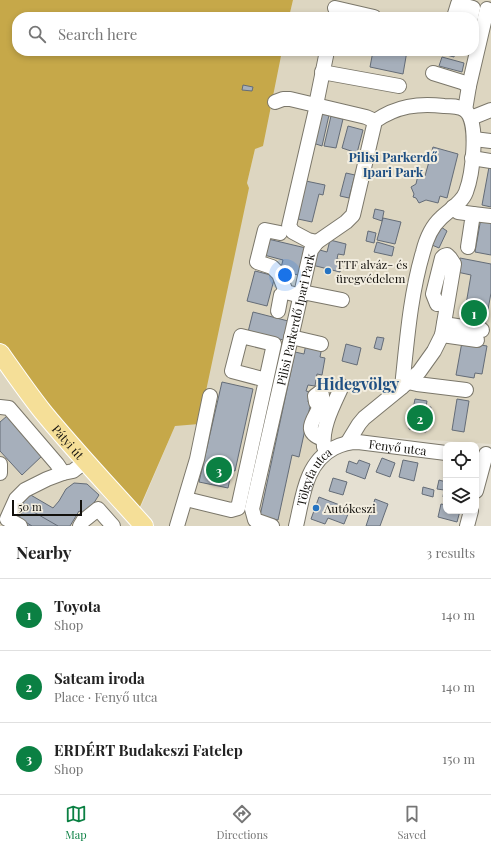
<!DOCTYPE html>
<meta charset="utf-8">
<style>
:root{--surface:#fff;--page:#f2f2f2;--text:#222;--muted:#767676;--line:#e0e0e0;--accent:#0b8043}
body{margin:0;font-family:"Playfair Display",serif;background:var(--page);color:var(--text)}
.controls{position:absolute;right:12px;bottom:12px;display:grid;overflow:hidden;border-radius:8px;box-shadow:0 2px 6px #0003}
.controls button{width:36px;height:36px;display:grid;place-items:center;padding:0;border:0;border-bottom:1px solid var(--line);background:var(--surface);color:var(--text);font:20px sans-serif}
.scale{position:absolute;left:12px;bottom:10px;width:70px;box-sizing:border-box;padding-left:4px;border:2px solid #13110d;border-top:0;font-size:11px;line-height:14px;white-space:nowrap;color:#13110d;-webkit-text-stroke:3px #f2eddf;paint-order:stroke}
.you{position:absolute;left:285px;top:275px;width:14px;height:14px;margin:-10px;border:3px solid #fff;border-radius:50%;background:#1a73e8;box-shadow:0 0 0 6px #1a73e833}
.badge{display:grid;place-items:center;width:26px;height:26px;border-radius:50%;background:var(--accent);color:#fff;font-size:13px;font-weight:700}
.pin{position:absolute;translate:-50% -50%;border:2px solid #fff;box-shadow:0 1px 4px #0006}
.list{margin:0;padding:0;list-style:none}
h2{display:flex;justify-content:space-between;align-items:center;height:52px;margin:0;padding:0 16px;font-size:17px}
h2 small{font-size:13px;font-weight:400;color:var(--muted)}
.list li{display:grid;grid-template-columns:26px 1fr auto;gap:12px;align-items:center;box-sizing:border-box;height:72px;padding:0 16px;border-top:1px solid var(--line)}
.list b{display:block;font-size:15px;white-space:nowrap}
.list p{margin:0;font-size:13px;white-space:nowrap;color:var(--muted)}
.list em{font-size:13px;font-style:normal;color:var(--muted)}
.icon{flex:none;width:22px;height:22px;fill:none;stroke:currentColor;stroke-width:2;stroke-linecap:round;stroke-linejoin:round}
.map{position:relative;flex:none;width:491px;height:526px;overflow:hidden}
.search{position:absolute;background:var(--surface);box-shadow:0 2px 6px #0003;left:12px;right:12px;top:12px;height:44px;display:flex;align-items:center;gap:10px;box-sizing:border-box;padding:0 14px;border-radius:16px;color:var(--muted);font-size:15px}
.sheet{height:268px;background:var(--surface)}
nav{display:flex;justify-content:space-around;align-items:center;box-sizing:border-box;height:56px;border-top:1px solid var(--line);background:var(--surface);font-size:11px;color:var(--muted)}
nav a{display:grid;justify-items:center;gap:2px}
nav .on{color:var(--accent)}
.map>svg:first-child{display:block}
</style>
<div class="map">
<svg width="491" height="526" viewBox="0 0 491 526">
<rect width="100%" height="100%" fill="#e5e0d2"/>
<polygon fill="#ddd6c1" points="293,0 491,0 491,444 358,435 322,447 309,458 301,479 291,526 0,526 0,355 140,509 175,426 249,188 247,183 255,149 276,75 282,51 474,51 474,17 289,17"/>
<polygon fill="#c6a849" points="0,0 293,0 289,17 17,17 17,51 282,51 263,146 255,149 247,183 249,188 199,424 175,426 139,509 0,355"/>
<g fill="#a6afbb" stroke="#646c77">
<polygon points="373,51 407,51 403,74 370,67"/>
<polygon points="439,51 451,51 455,52 454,57 439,53"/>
<polygon points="442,57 464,63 462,72 439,66"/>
<polygon points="243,85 253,87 252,91 242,90"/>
<polygon points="319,113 329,115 322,146 313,143"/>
<polygon points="331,116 343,119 336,148 324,146"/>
<polygon points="348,126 363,130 357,153 342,148"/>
<polygon points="433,147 458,154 447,198 440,196 438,203 426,200 419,203 416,198 413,197 414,194 411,187 416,184 418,175 425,176"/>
<polygon points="489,167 491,167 491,207 482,205"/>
<polygon points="346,173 355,175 349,198 340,196"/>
<polygon points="301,180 325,185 323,195 319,194 312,222 298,219 304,190"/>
<polygon points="375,209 384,211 382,221 373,218"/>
<polygon points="383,218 401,222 395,244 377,240"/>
<polygon points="481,218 491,220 491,255 475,252"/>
<polygon points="441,227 447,231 439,248 432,245"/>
<polygon points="368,231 376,233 374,243 366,241"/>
<polygon points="268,239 310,249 303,276 280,271 283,260 264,255"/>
<polygon points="330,240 346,244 344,255 338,254 337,259 343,260 340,272 312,265 316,249 327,252"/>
<polygon points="377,242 394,247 392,256 374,252"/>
<polygon points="460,258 491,264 491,293 485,326 463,322 471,275 457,272"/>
<polygon points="255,271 275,276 267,306 247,301"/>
<polygon points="253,312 292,322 288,341 248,332"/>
<polygon points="377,337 384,338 381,350 374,348"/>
<polygon points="462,342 487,346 482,374 475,373 474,378 456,375"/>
<polygon points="306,344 322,347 320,357 325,358 322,375 317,374 315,386 308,385 306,391 310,392 308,402 311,402 299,457 292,455 278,520 260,516 295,352 304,354"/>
<polygon points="346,344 361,348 357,365 342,361"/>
<polygon points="222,382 253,389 235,471 232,470 228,488 199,482"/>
<polygon points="415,399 427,401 426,407 431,407 426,432 409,429"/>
<polygon points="457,399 469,401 464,432 452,430"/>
<polygon points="7,416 43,455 22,475 0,451 0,422"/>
<polygon points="382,458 395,463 390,477 376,472"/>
<polygon points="359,460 370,464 365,479 346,472 349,461 357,464"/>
<polygon points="403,460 418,463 414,481 399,477"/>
<polygon points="333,478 347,482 343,495 329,491"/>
<polygon points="439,480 446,482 446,498 443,497 444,490 437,489"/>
<polygon points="74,483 87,484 99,495 86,515 79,511 70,526 28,526 14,517 29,494 53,508 59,501 66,489"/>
<polygon points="423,487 434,490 433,497 422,494"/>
<polygon points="319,497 350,509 344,524 328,518 325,524 311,519"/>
<polygon points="375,499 388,504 380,526 366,526"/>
<polygon points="441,504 446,505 446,511 460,511 457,522 438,517"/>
<polygon points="25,507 58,526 32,526 19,518"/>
</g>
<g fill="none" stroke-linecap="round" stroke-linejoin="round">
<defs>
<g id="minor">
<polyline points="335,8 374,17"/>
<polyline points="454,17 458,4 473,8 471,17"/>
<polyline points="322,72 399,86"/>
<polyline points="433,73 462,82 469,86"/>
<polyline points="275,102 283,99 290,99 366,117 375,121"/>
<polyline points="316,105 327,51"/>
<polyline points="465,110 469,86 487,9"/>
<polyline points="471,118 491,110"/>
<polyline points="474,139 491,141"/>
<polyline points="472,158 491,161"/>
<polyline points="453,207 458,212 473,214 468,247"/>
<polyline points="473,214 491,216"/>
<polyline points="280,233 265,230 257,262 272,267 279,274 286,292 301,296"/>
<polyline points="317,242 308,240 293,232 289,226 317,105"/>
<polyline points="302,292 342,300"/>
<polyline points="278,311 281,295 286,292"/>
<polyline points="444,324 482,330"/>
<polyline points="442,335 477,340"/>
<polyline points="291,337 321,344"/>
<polyline points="408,382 417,384 466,390"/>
<polyline points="402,387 419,372 434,351 442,335 454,264 450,258 447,255 444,256 442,258 433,294 437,304"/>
<polyline points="0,407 9,408 57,464 63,473"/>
<path d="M320,408l-4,-6 -1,-6 4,-3 2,-1c8,18 -28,37 2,47"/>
<path d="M324,447c-3,-20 10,-43 18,-61"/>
<polyline points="0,464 0,473"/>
<polyline points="476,491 486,454"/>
<polyline points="186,499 231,510 238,508 274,344 241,336 232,371 266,380"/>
<polyline points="20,526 7,519 16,499 25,490 47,479 63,473 73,471 86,461"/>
<polyline points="80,526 83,521 98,509 113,526"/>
<polyline points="177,526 197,459 210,396"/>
<path id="s1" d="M272,526l-17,-6 -3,-11 59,-259 6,-8 29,-20 7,-7 22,-94c22,-15 43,-18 69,-15 7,0 15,0 21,4 15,12 7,66 1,82 -4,11 -17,18 -25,26 -10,9 -15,22 -18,34 -13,44 -16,89 -21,135l-38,31 -5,6 -11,18"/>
<path id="s2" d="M296,526c7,-29 9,-63 38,-78 8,-4 15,-6 24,-6l88,11"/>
<polyline points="467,526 471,511"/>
</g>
<g id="major">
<path id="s3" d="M0,353c14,20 28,40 43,59 32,39 67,76 101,114"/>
</g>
</defs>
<use href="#minor" stroke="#7b776a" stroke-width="16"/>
<use href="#major" stroke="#fff" stroke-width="20"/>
<use href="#minor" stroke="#fff" stroke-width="14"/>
<use href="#major" stroke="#f5df98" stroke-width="18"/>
</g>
<g fill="#2573c2" stroke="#f2eddf" stroke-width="1.5">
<circle cx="328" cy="271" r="4"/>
<circle cx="316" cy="508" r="4"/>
</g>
<g text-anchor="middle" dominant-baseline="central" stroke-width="4" stroke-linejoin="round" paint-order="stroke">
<g font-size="12" fill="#13110d" stroke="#f2eddf" text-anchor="start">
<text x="336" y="264">TTF alváz- és<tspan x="336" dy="14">üregvédelem</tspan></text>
<text x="324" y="508">Autókeszi</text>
</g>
<g font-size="12" fill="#13110d" stroke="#f2eddf">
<text stroke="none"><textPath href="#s1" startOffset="224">Pilisi Parkerdő Ipari Park</textPath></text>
<text stroke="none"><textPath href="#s3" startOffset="112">Pátyi út</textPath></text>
<text stroke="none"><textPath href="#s2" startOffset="155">Fenyő utca</textPath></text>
<text stroke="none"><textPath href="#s2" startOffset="53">Tölgyfa utca</textPath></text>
</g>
<g font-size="13" font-weight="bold" fill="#205083" stroke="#f2eddf">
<text x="393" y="156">Pilisi Parkerdő<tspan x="393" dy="15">Ipari Park</tspan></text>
</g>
<g font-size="16" font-weight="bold" fill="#205083" stroke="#f2eddf">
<text x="358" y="383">Hidegvölgy</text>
</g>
</g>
</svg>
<div class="controls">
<button><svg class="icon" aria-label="locate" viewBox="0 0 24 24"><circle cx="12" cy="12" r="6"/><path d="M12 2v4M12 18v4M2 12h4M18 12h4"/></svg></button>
<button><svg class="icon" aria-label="layers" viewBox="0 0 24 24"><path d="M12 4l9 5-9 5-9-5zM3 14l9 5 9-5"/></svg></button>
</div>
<div class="scale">50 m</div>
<div class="you"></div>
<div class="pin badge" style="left:474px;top:313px">1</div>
<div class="pin badge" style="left:420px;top:418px">2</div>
<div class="pin badge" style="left:219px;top:470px">3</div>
<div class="search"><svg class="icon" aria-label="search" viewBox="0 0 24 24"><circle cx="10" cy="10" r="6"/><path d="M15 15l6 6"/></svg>Search here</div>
</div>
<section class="sheet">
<h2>Nearby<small>3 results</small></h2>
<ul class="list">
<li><span class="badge">1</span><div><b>Toyota</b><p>Shop</p></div><em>140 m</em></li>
<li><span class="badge">2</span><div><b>Sateam iroda</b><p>Place · Fenyő utca</p></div><em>140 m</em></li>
<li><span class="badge">3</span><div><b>ERDÉRT Budakeszi Fatelep</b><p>Shop</p></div><em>150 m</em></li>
</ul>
</section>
<nav>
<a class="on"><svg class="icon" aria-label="map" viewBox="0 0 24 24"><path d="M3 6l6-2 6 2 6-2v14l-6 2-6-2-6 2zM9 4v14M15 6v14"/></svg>Map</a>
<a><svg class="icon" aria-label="directions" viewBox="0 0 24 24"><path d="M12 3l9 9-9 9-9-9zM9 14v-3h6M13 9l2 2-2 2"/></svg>Directions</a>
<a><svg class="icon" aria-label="saved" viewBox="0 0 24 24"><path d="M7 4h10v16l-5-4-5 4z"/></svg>Saved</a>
</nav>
